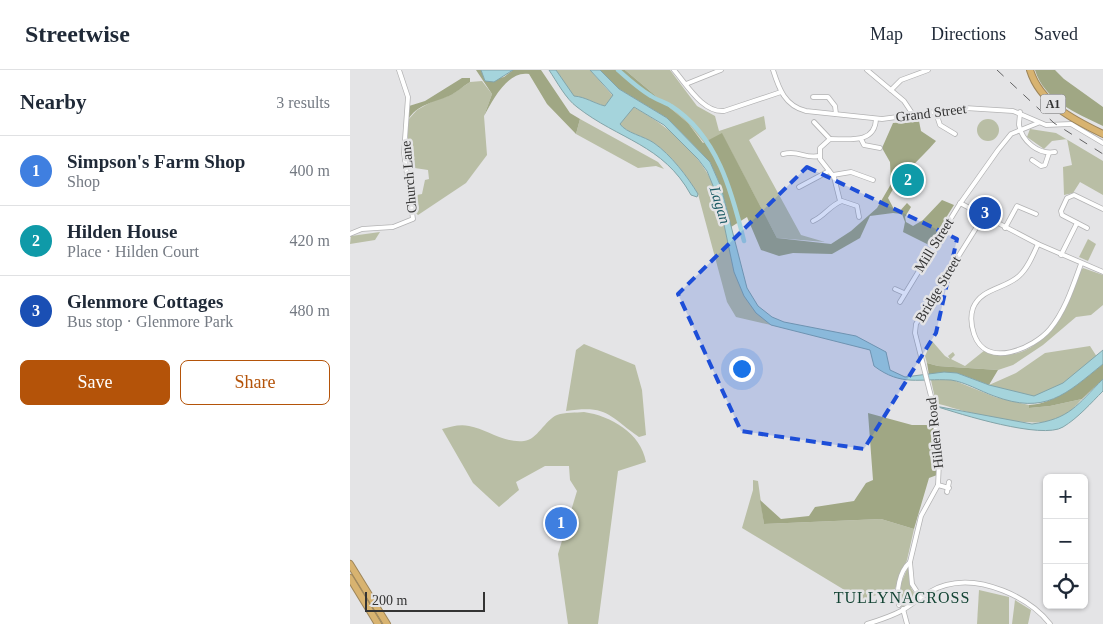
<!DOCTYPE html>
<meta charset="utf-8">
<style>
:root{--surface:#fff;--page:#f2f2f3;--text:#1f2937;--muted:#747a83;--line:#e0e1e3;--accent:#b45309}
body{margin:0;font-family:Georgia,serif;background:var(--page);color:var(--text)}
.controls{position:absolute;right:15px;bottom:15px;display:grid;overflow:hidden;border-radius:8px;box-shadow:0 1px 4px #0004}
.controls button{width:45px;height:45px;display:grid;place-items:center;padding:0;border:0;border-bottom:1px solid var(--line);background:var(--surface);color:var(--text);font:25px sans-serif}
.scale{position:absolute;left:15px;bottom:12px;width:120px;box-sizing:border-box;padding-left:5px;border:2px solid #333;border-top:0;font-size:14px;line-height:18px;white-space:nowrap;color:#333;-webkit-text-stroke:4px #e4e4e6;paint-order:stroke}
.you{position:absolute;left:391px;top:298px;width:18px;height:18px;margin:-12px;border:4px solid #fff;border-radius:50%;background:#1a73e8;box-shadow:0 0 0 8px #1a73e833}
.badge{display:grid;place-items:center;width:32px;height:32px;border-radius:50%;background:var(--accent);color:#fff;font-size:16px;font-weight:700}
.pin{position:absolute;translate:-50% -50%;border:2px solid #fff;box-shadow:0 1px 5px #0006}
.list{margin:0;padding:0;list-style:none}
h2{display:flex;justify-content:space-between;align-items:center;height:65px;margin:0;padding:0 20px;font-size:21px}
h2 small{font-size:16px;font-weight:400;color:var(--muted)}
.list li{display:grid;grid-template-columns:32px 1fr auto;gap:15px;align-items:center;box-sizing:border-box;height:70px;padding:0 20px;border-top:1px solid var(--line)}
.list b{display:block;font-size:19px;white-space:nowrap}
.list p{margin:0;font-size:16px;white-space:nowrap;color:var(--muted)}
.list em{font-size:16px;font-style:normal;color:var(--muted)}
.actions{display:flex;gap:10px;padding:15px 20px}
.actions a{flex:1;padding:11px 0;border:1px solid var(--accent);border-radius:8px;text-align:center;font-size:18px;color:var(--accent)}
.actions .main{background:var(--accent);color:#fff}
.icon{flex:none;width:28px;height:28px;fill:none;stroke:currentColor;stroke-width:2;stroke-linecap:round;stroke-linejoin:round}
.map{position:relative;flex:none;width:753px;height:554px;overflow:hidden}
header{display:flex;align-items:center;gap:30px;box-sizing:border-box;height:70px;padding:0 25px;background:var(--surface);border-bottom:1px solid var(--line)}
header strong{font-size:24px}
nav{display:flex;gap:28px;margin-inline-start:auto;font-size:18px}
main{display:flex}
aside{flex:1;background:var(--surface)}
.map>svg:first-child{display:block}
</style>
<header>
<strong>Streetwise</strong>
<nav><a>Map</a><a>Directions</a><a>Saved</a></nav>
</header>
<main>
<aside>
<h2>Nearby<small>3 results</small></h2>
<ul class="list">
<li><span class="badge" style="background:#3f7fe0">1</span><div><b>Simpson's Farm Shop</b><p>Shop</p></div><em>400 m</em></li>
<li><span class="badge" style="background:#0f9aa8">2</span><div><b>Hilden House</b><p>Place · Hilden Court</p></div><em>420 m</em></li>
<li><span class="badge" style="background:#1a4fb4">3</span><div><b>Glenmore Cottages</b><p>Bus stop · Glenmore Park</p></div><em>480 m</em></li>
</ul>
<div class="actions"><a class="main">Save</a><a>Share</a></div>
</aside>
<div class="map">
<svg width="753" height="554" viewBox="0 0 753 554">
<rect width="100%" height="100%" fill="#e4e4e6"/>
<g fill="#b9bea5">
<path d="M205,0h35l23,26 -8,10c-12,-3 -19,-9 -31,-9z"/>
<polygon points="275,0 320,0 347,36 365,46 369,61 414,46 416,59 399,70 451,165 475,172 427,168 372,64 354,73 338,53"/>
<polygon points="132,11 142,24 134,46 137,85 116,113 68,145 65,142 62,126 72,124 75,110 79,109 78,100 58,97 58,50 67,40 83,31 101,25 120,12"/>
<path d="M283,37c33,17 66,45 81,79 21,51 8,100 57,139l-35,-8 -9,-15 -29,-108c-11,-18 -27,-39 -44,-51 -10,-7 -28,-10 -34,-19z"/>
<polygon points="230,49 308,92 314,99 306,96 288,98 226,64"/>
<circle cx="638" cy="60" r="11"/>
<polygon points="680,59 706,63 753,91 753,125 730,112 723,123 714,125 713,97 722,95 717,69 702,71 694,79 677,67"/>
<polygon points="30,162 25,170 0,174 1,166"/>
<polygon points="738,169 746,174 738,191 729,187"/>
<path d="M733,198l20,7v30l-12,10 -15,2 -33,28 -30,20 -15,5 -60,-4 -11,-3 -2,-7 7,-15 13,15 5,3 -2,-3 5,-4 2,3 -4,4 14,7 20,-16c43,20 75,-26 89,-61 3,-7 4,-16 9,-21z"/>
<path d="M234,274l51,21 7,25 4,45 -7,2c-31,-21 -30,-32 -73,-26l10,-61z"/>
<path d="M740,276l7,11c-16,12 -42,37 -62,39 -11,1 -34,-8 -46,-11l27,-12 29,-20z"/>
<path d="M581,310h22l42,17 34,8v3l21,-2 32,-7c-7,7 -14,17 -24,20 -29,11 -92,-7 -122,-16z"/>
<path d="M234,342c27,4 57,21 62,50l-28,9 -20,153h-30l-10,-70 19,-63 -7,-11 -1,-14h-24l-29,16 3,8 -20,17 -26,-24 -31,-54c9,-2 17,-5 27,-3 18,3 33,17 55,15 13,-1 21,-21 33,-26 8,-3 19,-2 27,-3z"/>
<polygon points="403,410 408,411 414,454 531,449 564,459 557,490 545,519 511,530 392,458 403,420"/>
<polygon points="558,497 561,518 566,526 552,538 549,518"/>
<polygon points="629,520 659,527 659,554 627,554"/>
<polygon points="665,530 681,540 678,554 662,554"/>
</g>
<g fill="#a0a784">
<path d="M126,0h5l4,11 19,-4 9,-7h28l29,43 10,6 -4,15 -29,-30 -18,-30c-21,-4 -36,26 -45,42l8,-22z"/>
<path d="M250,0h25l63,53 15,20 19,-10 55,105 54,6 20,-13 26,-23 14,-24 -1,-22 -8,-14 11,-25 26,-2 2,10 15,10c-16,19 -37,35 -48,57l7,13 4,1 8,-9 4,4 -6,10 1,5 7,4 10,-6 19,-20 12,5 -25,40 -26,-13 2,-10 -3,-8 -9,-1 -23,3 -10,22 -28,16 -39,-1 -14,3 -18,-6 -14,-33 -16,10 -10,-40 -11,-25 -43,-44 -48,-29z"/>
<path d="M685,0h20l9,9 39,28v19c-27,-13 -59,-26 -68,-56z"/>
<path d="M112,8h8v4c-7,4 -14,11 -21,14 -15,6 -33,9 -41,24l1,-14 16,-5z"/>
<polygon points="577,293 588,296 648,300 639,315 607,303 579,305"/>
<path d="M753,294v15l-21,20 -32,7 -21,2v-3c27,-1 53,-24 74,-41z"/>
<polygon points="518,343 562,355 583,355 587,405 579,408 564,459 531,449 414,454 410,430 431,449 459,446 465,437 504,431 516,413 523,410"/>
</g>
<g fill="#a5d4dc" stroke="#83a4a9">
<polygon points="131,0 163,0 144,12 135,11"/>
<path d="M199,0h7l18,26c12,1 19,7 31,10l8,-11 -23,-25h10l19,19 48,29 43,44 11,25 26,101 11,18 14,11 12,5 72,14 30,16 4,18 15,7 39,-5 13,1 32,12 45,11 29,-13 40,-33v14c-38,31 -58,51 -109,32 -14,-5 -29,-14 -43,-16 -32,-2 -49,7 -77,-14l-4,-16 -99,-25 -15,-12 -12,-17 -10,-24 -12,-57 -8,-27 -7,-17 -9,-12 -34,-34 -30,-18 -14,17c6,9 24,12 34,19 17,12 33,33 44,51l-1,3 -6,-2c-28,-51 -72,-55 -114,-88 -11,-8 -20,-25 -28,-37z"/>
<path d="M753,309v12c-12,12 -25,27 -40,36 -21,13 -103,-13 -128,-21l97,18c38,-5 45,-19 71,-45z"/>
</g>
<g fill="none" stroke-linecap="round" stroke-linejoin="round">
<path stroke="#a5d4dc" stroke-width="4.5" d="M268,0c10,9 21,19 33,26 6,4 14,6 20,10 46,29 61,86 73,135"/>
<defs>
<g id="street">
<path d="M324,0c13,15 29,43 50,41l57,-19"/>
<path d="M423,0c6,19 12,36 33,41l76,8 83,-11 48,3 33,14 25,-1 32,19"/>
<polyline points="517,0 554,31 564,46"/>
<polyline points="336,14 371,0"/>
<polyline points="541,20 551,10 578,0"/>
<polyline points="463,27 478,27 485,36 486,44"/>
<path d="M670,42c0,4 -1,9 -1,13 3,16 19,30 36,27"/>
<polyline points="586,43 590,55 605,64"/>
<polyline points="464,52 480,69"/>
<polyline points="511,69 514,75 530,78"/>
<path d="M433,84c17,-4 21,5 36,2"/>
<polyline points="682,90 691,96 695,95 699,83"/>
<polyline points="483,105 501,102 523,110"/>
<polyline points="449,117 479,101"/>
<path d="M490,131l-6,-24 -14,-18v-11l10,-9c19,0 45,5 46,-20"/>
<polyline points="610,133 688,174 753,202"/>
<path d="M463,151c12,-5 17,-16 29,-20l15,5 2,11"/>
<polyline points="655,158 667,136 686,144"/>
<polyline points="737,158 712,145 711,141 717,128 724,125 753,139"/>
<polyline points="0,164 12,159 43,157 63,149 54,83 58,27 49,0"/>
<path d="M688,174c-5,11 -10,24 -19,32 -14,13 -38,12 -46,32 -3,9 -2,17 1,26 12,36 60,14 76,-5 15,-18 23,-43 31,-65"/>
<polyline points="711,185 727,153"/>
<polyline points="545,219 554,223"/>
<polyline points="550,232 609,135 648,80 661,64 688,53"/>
<polyline points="588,415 599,418"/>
<polyline points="597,422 599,412"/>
<polyline points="571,528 562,514 560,492 571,446 588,415 589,394 584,338 565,263 566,254 633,147"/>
<path d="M549,535c-3,-14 0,-33 11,-43"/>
<polyline points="553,539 557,554"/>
<path d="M517,554c13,-4 25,-8 36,-14 14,-9 27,-21 43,-25 35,-10 83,12 104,39"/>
</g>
<g id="highway">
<path d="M680,0c10,33 44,50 73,64"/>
<polyline points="0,494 37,554"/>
<polyline points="0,508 28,554"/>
</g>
</defs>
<use href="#street" stroke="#b3b3b4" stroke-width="5.5"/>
<use href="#highway" stroke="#9e865b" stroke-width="8"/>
<use href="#street" stroke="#fff" stroke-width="4"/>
<use href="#highway" stroke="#d8b370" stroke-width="6"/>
<polyline stroke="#636364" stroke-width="1" stroke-dasharray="9 9" stroke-linecap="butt" points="647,0 704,53 753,84"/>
</g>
<path fill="#1d4ed8" fill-opacity="0.2" stroke="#1d4ed8" stroke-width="4" stroke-dasharray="10 6" stroke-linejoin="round" d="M457,97l150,72 -21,94 -72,116 -123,-18 -63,-137z"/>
<g text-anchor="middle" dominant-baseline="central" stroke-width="5" stroke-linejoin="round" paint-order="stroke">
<rect fill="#e4e4e6" stroke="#686869" stroke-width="1" x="690.5" y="24.5" width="25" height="19" rx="4"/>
<g font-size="12" font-weight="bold" fill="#333">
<text x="703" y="34">A1</text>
</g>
<g font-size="14" fill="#333" stroke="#e4e4e6">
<text transform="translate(581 43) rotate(-7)">Grand Street</text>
<text transform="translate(59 107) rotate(-95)">Church Lane</text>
<text transform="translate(584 175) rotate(-58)">Mill Street</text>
<text transform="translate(588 219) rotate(-59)">Bridge Street</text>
<text transform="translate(585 363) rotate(-96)">Hilden Road</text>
</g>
<g font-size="15" font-style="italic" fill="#1b5a64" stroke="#e4e4e6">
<text transform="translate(370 135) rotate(73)">Lagan</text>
</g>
<g font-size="16" letter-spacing="1" fill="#124333" stroke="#e4e4e6">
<text x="552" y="527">TULLYNACROSS</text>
</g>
</g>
</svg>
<div class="controls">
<button>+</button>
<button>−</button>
<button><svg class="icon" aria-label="locate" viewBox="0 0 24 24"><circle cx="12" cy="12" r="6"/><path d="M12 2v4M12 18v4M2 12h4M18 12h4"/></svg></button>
</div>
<div class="scale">200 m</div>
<div class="you"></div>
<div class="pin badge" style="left:211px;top:453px;background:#3f7fe0">1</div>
<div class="pin badge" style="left:558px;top:110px;background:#0f9aa8">2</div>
<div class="pin badge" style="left:635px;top:143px;background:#1a4fb4">3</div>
</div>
</main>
